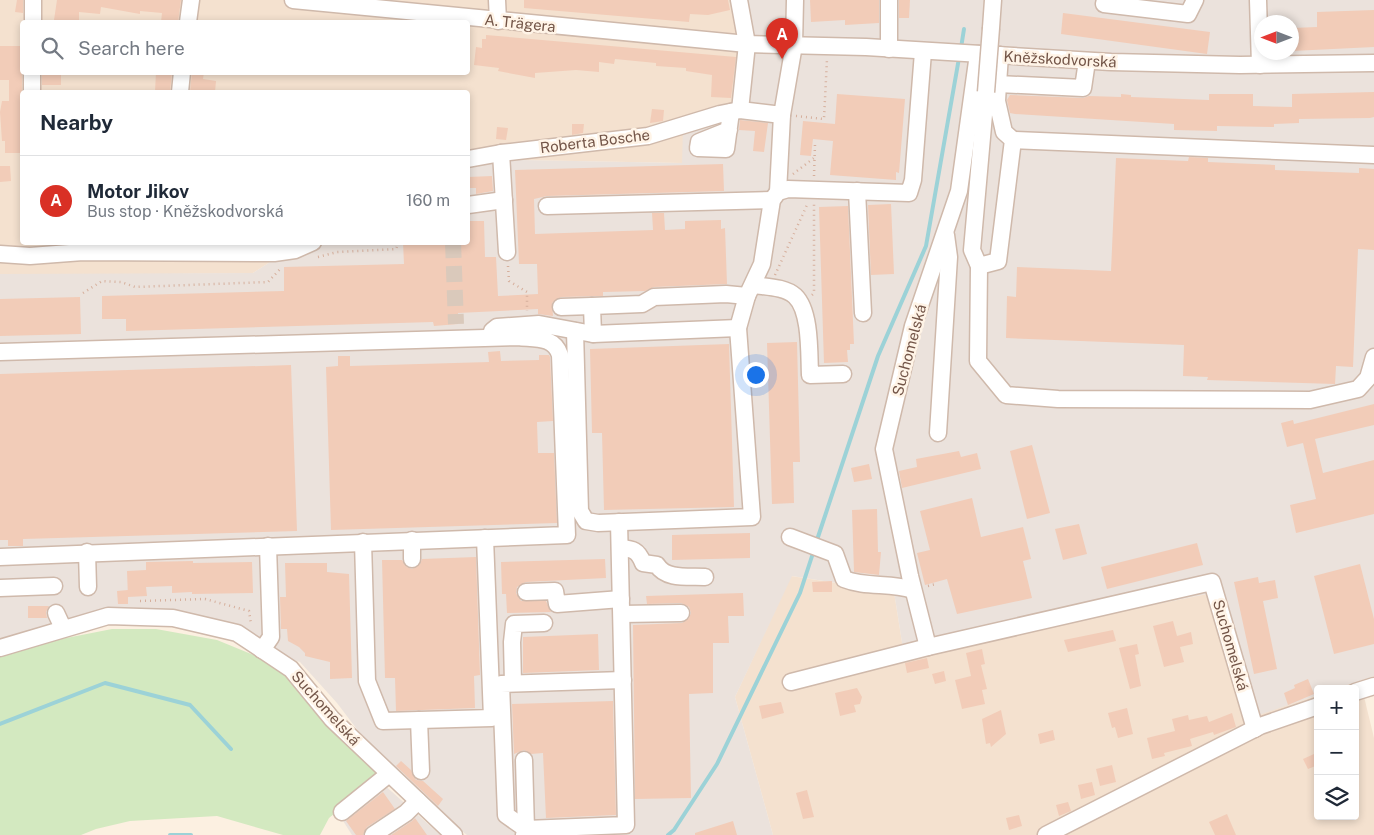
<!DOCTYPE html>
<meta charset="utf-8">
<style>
:root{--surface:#fff;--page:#f2f2f3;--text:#1f2937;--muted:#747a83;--line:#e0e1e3;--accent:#d93025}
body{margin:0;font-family:"Public Sans",sans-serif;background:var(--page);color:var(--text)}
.controls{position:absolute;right:15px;bottom:15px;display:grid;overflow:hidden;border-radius:5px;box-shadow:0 2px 8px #0003}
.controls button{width:45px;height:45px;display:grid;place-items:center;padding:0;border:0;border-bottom:1px solid var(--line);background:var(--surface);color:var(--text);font:25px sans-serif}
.compass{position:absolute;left:1254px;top:15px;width:45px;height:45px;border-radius:50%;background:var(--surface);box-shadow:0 2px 8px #0003;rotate:270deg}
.you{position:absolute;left:755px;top:374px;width:18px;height:18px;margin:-12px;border:4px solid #fff;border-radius:50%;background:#1a73e8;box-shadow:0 0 0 8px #1a73e833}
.badge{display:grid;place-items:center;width:32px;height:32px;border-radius:50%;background:var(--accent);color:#fff;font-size:16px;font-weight:700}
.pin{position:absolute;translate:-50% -41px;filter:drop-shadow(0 1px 2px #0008)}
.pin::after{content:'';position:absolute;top:26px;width:18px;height:15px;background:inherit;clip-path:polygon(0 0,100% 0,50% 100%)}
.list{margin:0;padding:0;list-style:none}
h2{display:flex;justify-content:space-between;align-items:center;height:65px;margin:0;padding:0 20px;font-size:21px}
h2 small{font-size:16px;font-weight:400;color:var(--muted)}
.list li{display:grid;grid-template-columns:32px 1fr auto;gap:15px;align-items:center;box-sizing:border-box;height:90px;padding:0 20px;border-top:1px solid var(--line)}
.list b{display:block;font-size:19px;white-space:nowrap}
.list p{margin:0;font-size:16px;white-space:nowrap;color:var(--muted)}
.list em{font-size:16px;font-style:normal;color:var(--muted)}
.icon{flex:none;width:28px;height:28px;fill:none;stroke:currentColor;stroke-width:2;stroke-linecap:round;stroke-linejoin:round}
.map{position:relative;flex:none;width:1374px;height:835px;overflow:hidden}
.search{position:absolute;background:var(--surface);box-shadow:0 2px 8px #0003;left:20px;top:20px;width:450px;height:55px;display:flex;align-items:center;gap:12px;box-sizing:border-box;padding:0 18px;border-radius:5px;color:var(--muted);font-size:19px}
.panel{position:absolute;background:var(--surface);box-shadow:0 2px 8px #0003;left:20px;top:90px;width:450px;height:155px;border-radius:5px}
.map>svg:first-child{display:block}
</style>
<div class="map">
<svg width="1374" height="835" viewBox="0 0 1374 835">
<rect width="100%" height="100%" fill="#fcf0e1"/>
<g fill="#f4e1cf" fill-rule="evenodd">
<path d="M0,0h745l-2,113 -60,50 -215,-4v-67h-446v150l278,1 -47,30 -253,3zM22,22h446v50h-446z"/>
<polygon points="791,576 894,592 904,655 1207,594 1259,714 1318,695 1318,816 1355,816 1355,689 1335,689 1360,680 1374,738 1374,835 773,835 735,697"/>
</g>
<g fill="#ebe2dc" fill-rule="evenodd">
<path d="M745,0h629v676l-39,13h-17v6l-59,20 -52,-121 -303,61 -10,-63 -102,-16 -57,121 38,138h-306l-25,-19 -73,-71 -32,-42 -37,-41 -142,-45 -71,-2 -87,24v-365l253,-1 47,-30 168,-1v-83l214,4 1,-35 60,-15zM1262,22h30v30h-30z"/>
<polygon points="373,775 437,832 441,835 352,835 333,805"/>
</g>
<polygon fill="#d3e9c0" points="112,629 156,629 217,640 278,665 381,775 329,818 320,835 283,835 217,816 130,821 96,829 81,835 0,835 0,656 46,642"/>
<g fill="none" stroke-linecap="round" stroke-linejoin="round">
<g stroke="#9cd2d7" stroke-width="4">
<polyline points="961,48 964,29"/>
<polyline points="816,543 878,356 926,246 959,58"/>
<polyline points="0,724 105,683 190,705 231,749"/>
<polyline points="170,835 191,835"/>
<polyline points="668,835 674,830 717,764 800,593 814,550"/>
</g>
</g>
<g fill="#f2ccb8">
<polygon points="17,0 23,0 23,13 15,12"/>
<polygon points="57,0 181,0 178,22 161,22 162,13 140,11 140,14 101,7 100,14 79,12 79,20 54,20"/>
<polygon points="524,0 728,0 730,10 708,15 690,14 689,22 524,8"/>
<polygon points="810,0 879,0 879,23 845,25 845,20 811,22"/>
<polygon points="899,0 910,0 909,18 899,18"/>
<polygon points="1374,10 1374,47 1292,51 1292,28 1317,27 1317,12"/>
<polygon points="1063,13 1210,32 1207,54 1061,34"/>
<polygon points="486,35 736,57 731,98 711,97 712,75 686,71 686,68 656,66 656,63 615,59 614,64 599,62 599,72 576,70 535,73 535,78 498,71 499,68 474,65 476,47 482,48 482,39 486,39"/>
<polygon points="0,46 22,46 22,153 5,153 5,141 2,141 0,112 2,101 9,101 9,80 0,80"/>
<rect x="42" y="72" width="19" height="13"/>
<polygon points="156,72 172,72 170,92 155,92"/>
<polygon points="192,72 204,72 203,79 216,81 215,92 190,92"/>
<polygon points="1374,92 1374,117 1370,118 1299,119 1299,123 1274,124 1274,127 1217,126 1217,131 1174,130 1174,124 1015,114 1010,113 1007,100 1010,95 1083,98 1089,96 1121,97 1121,94 1131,95 1131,97 1209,100 1209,94 1253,94 1253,106 1292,107 1292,94"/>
<polygon points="837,94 905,99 899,173 896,172 896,180 830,175 833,141 813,139 811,156 800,155 803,121 835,124"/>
<polygon points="652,109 664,110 663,121 650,123"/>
<polygon points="740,120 768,123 764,152 753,151 755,131 739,130"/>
<polygon points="572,124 584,124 583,133 572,135"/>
<polygon points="497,127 508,128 506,140 496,139"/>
<polygon points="1189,157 1208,158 1208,162 1275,165 1275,170 1359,173 1359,168 1374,169 1374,250 1358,249 1353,367 1336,366 1335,384 1207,380 1208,377 1183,376 1184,345 1006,338 1007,296 1016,297 1017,267 1111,271 1116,158 1188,161"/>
<polygon points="723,164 724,191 547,196 534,199 535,234 653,230 652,213 664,213 665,230 685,229 685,221 721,220 721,229 725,228 727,284 654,287 645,291 603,292 603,296 561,297 552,303 553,316 538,314 538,309 458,313 458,324 434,326 433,322 126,331 126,319 102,319 102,296 284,291 284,267 404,264 403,242 468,242 468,221 484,221 485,257 496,257 498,296 538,294 537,264 519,264 515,170"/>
<polygon points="0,166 10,166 11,181 0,182"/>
<polygon points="492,176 493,191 476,194 476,188 468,188 468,177"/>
<polygon points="891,204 894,274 871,275 868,205"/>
<polygon points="848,206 854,344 850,344 850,350 847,350 848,362 824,363 819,207"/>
<polygon points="80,297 81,334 0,336 0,299"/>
<polygon points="797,342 800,462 793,462 794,503 772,504 767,343"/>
<polygon points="729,344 734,507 604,510 602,433 592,433 590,349"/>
<polygon points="500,351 501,361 539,360 539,355 549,355 550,357 553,421 537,422 538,453 554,453 557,523 331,530 326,367 338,366 338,356 350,356 350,366 489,362 488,352"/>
<polygon points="291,365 297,531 23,539 23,546 8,546 8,540 0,540 0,374"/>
<polygon points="1374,404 1374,425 1315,439 1323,473 1374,460 1374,514 1296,533 1290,505 1316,499 1303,443 1287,447 1281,423 1293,420 1294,424"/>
<polygon points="1032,445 1050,513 1027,519 1010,451"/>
<polygon points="959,451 961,457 977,453 981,469 902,488 899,471 917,467 916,459"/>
<polygon points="869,464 872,479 854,482 851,468"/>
<polygon points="972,498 981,537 1023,527 1031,559 1023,561 1032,598 957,614 947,579 925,585 917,553 930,550 920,511"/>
<polygon points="877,509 878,552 881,552 879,575 854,572 852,510"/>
<polygon points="1079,524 1087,554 1063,560 1055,529"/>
<polygon points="750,533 750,558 672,560 672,535"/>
<polygon points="1197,543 1203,565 1107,589 1101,567"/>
<polygon points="476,557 480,675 474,676 475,708 396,711 395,678 385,678 382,560 402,560 407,567 412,569 420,564 422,559"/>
<polygon points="605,559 606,578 526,582 517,587 516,593 521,601 546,601 551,612 507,613 506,594 502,594 501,562"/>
<polygon points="193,561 193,563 252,562 253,593 192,594 192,592 172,593 172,586 146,587 147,596 128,597 127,571 146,570 146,562"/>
<polygon points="285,563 327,563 327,572 349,574 352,678 330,679 330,662 305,656 305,653 299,647 288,641 287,629 281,629 280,597 286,597"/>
<polygon points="1360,564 1374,619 1374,644 1334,654 1314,576"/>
<polygon points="1258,577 1259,583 1275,580 1278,598 1263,601 1277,669 1254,674 1234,582"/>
<polygon points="832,581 832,592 813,592 812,582"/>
<polygon points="128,590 128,604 118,604 117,591"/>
<polygon points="743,593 744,616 728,616 729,643 713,643 713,693 689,694 691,798 635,799 633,625 682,623 689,618 691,613 689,607 681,603 647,604 646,596"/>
<polygon points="28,606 49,606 46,612 47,618 28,618"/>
<polygon points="1173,621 1177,636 1191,632 1193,644 1180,647 1184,662 1164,667 1153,626"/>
<polygon points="1113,630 1116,641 1068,652 1064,640"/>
<polygon points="598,634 599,670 523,673 523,637"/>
<polygon points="1137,644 1139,654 1135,655 1141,686 1130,689 1119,648"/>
<polygon points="982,649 985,664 981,665 987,689 982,690 985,704 962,709 955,680 971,676 966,653"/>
<polygon points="927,658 929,668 907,673 905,663"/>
<polygon points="944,671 946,681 935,684 932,674"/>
<polygon points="1308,679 1314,694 1288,705 1284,693 1295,688 1294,685"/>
<polygon points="857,688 862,697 860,704 854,705 856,712 840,716 835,693"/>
<polygon points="613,701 616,815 546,818 543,753 531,754 524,750 514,754 512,704"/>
<polygon points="781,702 784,713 762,719 759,706"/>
<polygon points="1127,708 1133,734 1118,738 1115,727 1112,728 1108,713"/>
<polygon points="1001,710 1006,734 991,747 990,743 986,744 982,719"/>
<polygon points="1232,713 1236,727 1214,735 1213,732 1193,738 1190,739 1192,746 1164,753 1165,756 1152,759 1147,738 1175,731 1172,719 1188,715 1189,720 1207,716 1209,722"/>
<polygon points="1053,730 1055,740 1040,744 1038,734"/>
<polygon points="1314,754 1318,765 1308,769 1303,759"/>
<polygon points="401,761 411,770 416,780 423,781 443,799 438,806 396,766"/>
<polygon points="1112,765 1116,782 1100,786 1096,769"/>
<polygon points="1092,782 1095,795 1081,799 1078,785"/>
<polygon points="807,790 814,817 803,819 796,793"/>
<polygon points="383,792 395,809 367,827 363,835 356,835 346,821"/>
<polygon points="1068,802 1071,811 1059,816 1056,805"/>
<polygon points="1227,814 1236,835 1215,835 1209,822"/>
<polygon points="1019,815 1022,826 1009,830 1006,818"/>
<polygon points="415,818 427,835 391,835 412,821"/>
<polygon points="733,821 737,835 695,835 695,833"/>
</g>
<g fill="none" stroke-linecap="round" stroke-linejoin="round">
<polyline stroke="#dac9bb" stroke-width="16" stroke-dasharray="16 8" stroke-linecap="butt" points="453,242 456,324"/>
<defs>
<g id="minor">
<polyline points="293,0 747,44 866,47 1111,62 1240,65 1374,63"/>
<polyline points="497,0 498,21"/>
<polyline points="739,0 747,44 740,110"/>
<polyline points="889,0 889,49"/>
<polyline points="1105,0 1104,4 1188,14 1195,0"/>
<polyline points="1258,0 1260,65"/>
<polyline points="33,22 33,0"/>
<polyline points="188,22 191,0"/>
<polyline points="991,28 993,0"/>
<polyline points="1000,55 998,84 1083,88 1087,61"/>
<polyline points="32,92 32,72"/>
<polyline points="180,92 182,72"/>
<polyline points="986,92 972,250 979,266 978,361 1006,395 1058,399 1310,400 1358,389 1368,378 1374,357"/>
<polyline points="729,130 699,142 698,148 726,149 731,112"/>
<polyline points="1013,140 1374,155"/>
<polyline points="501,153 507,252"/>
<polyline points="468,159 501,153 648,136 720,114 740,110 782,115 794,45 795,0"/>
<polyline points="857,191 863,313"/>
<polyline points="778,192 782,115"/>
<polyline points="468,205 504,200"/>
<polyline points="547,206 772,200"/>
<polyline points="0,254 30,256 83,252 274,253 295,250 313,242"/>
<polyline points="979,266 998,261 1013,140 1004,132 997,101 998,84"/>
<path d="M754,285c13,2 31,2 41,11 16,15 14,58 15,79l33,-1"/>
<polyline points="561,307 592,306"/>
<polyline points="492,331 497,327 539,324 593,334 738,328"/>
<polyline points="575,331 580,511 586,521 598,523 752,517 738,328 747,296"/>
<polyline points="593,334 592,306 642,304 654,297 726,294 747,296 762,264 772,200 778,192 788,189 909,193 913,180 923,52"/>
<path d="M0,352l518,-15c17,2 36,-1 42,18l7,180 -567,22"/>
<polyline points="938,433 949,257 946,235"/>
<path d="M790,537l45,17 9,25c22,9 47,3 69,11"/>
<polyline points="412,540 412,559"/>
<polyline points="363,542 367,681 383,721 492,718 485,538"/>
<path d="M620,548c13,1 18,2 23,15l14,2c9,15 32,11 48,12"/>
<polyline points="87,552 88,587"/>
<polyline points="0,588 54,586"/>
<polyline points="526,592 555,591 557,604 621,599"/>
<polyline points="56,613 63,628"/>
<polyline points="622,614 681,613"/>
<polyline points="928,647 910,576 884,449 913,326 959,191 978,54"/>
<polyline points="0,648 108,616 173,618 237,633 291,669 332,719 454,835"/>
<polyline points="262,650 271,637 268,546"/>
<polyline points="791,682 928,647 1212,582 1255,729"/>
<polyline points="513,683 512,642 514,624 544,623"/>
<polyline points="1355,692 1374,686"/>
<polyline points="419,720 421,771"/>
<polyline points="524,760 526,829 626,825 619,522"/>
<polyline points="342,812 389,774"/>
<polyline points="373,835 406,813 418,801"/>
<polyline points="524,835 526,829 506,815 501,684 623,680"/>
<polyline points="1046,835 1260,726 1318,706"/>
</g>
</defs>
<use href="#minor" stroke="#cfb9ab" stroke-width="19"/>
<g stroke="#d6af9c" stroke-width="2.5" stroke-dasharray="1 4" stroke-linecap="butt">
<polyline points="796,116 824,119 827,59"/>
<polyline points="793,174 814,158"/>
<polyline points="814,176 815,144"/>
<polyline points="318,257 337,252 396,249 399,242"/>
<polyline points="508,266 509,281 527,292 527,311"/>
<polyline points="775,275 807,205"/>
<polyline points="83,293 102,281 121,282 135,287 268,282 282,267"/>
<polyline points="812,295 814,293 814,204"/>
<polyline points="928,586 936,584"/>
<polyline points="140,601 205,599 249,611 251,624"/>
</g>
<use href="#minor" stroke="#fff" stroke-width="16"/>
<defs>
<polyline id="minor-bridge" points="986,92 991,28"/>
</defs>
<use href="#minor-bridge" stroke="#cfb9ab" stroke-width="19" stroke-linecap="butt"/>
<use href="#minor-bridge" stroke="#fff" stroke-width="16"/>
</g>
<g text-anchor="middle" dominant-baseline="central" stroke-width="5" stroke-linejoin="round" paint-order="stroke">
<g font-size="15" fill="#735548" stroke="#fff4e7">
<text transform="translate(520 23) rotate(6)">A. Trägera</text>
<text transform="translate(1060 59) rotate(3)">Kněžskodvorská</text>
<text transform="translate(595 141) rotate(-7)">Roberta Bosche</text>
<text transform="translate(909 350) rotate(-75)">Suchomelská</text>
<text transform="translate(1231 645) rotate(74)">Suchomelská</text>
<text transform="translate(326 708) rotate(48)">Suchomelská</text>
</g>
</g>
</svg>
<div class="controls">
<button>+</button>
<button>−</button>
<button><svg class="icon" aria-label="layers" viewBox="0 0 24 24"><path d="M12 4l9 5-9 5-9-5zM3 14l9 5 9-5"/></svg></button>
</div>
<svg class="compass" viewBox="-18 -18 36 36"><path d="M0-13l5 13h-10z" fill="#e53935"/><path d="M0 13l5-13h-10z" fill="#747a83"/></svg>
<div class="you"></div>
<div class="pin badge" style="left:782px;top:59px">A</div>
<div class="search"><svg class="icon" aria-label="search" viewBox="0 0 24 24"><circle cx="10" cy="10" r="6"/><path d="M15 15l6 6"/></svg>Search here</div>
<section class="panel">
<h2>Nearby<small></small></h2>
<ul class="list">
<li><span class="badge">A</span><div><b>Motor Jikov</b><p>Bus stop · Kněžskodvorská</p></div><em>160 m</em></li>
</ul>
</section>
</div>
